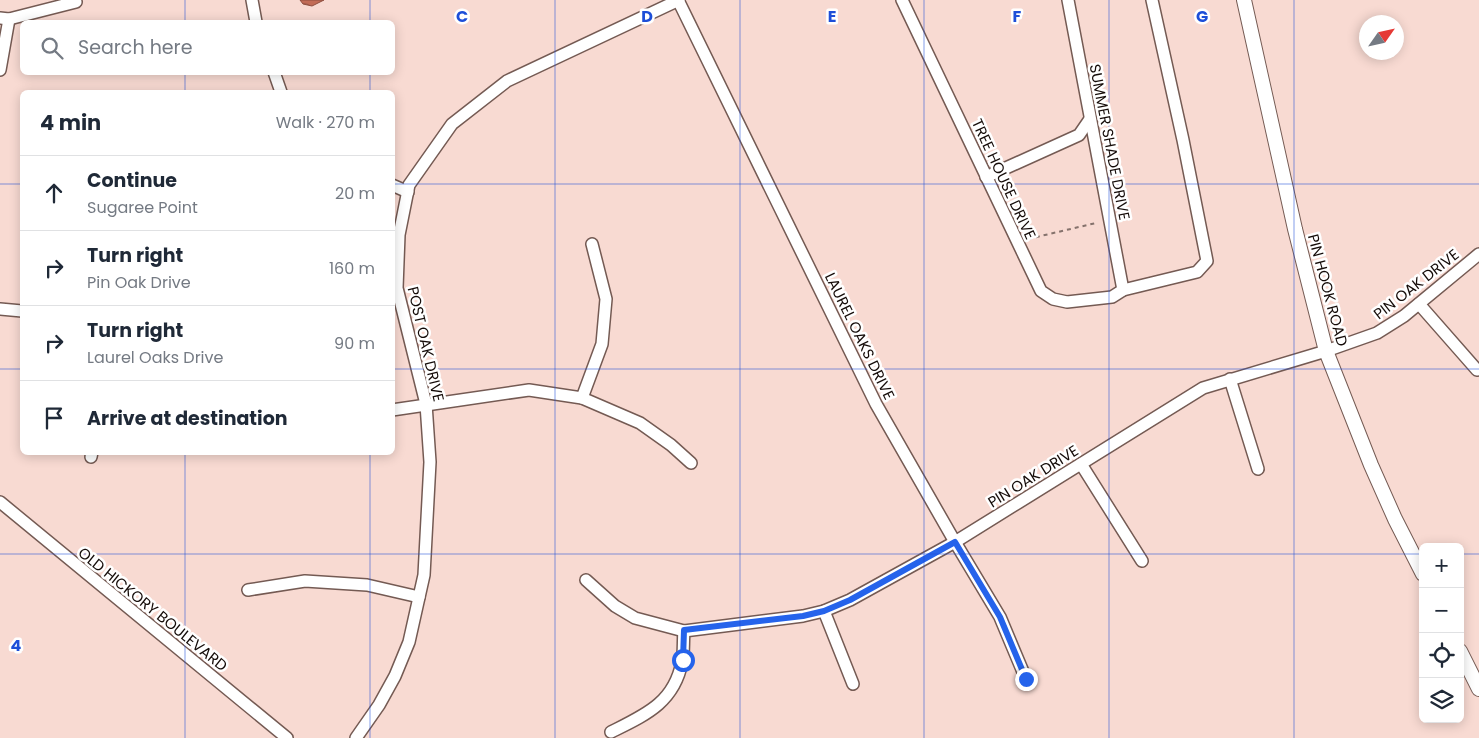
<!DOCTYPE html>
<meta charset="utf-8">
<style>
:root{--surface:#fff;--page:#f2f2f3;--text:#1f2937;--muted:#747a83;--line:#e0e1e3}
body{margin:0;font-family:Poppins,sans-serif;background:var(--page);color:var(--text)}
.controls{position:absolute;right:15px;bottom:15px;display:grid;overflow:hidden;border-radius:8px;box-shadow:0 2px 12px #0003}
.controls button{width:45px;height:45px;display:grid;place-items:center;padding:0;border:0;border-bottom:1px solid var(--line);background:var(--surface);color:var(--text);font:25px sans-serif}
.compass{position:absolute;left:1359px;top:15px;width:45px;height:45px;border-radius:50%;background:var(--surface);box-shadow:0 2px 12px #0003;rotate:56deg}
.stop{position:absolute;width:15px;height:15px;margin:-11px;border:4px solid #2563eb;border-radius:50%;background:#fff}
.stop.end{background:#2563eb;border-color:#fff;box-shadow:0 1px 5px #0008}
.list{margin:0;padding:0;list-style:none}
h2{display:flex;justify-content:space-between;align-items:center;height:65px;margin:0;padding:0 20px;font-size:21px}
h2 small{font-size:16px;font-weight:400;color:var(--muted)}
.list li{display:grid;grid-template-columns:32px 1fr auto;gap:15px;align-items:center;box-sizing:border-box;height:75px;padding:0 20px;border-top:1px solid var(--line)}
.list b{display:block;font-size:19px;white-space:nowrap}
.list p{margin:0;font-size:16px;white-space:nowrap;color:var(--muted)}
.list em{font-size:16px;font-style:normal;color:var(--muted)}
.icon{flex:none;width:28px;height:28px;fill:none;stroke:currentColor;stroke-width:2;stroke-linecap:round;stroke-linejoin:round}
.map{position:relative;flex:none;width:1479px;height:738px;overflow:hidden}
.search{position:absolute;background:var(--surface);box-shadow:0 2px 12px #0003;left:20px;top:20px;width:375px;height:55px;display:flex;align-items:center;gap:12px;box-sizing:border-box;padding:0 18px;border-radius:8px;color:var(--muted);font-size:19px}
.panel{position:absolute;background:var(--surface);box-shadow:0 2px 12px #0003;left:20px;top:90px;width:375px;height:365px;border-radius:8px}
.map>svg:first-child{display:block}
</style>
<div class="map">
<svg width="1479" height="738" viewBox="0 0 1479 738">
<defs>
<pattern id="water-waves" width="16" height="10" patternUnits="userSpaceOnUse" patternTransform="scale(1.25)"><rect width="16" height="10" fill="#c26b56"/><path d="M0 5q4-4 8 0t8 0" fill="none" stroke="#9c5645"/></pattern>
</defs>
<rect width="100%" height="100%" fill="#f8dad2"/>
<polygon fill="url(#water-waves)" stroke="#8e4e3f" points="300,0 324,0 312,6 303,4"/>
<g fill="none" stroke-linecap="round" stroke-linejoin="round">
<defs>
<g id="minor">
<polyline points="252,0 256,22"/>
<polyline points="678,0 876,404 955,542 1000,617 1026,679"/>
<polyline points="902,0 1041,291 1053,299 1067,302 1112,297 1123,290 1197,272 1207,261 1183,140 1152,0"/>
<polyline points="1068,0 1123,290"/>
<polyline points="0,18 9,19 76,2"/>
<polyline points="0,70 9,19"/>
<polyline points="274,72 281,92"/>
<polyline points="986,177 1079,135 1090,119"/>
<polyline points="392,185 408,192"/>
<polyline points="1419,304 1477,370"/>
<polyline points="0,309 22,311"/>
<polyline points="1230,379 1258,469"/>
<polyline points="582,398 602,344 606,299 592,244"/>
<polyline points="392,410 529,390 582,398 640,423 671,445 691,463"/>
<polyline points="91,457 92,452"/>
<polyline points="1081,464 1142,561"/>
<polyline points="0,502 287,738"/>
<polyline points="586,580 615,606 635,618 684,631 803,616 824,611 850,600 955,542 1203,388 1326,351 1377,333 1404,316 1479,254"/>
<polyline points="248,590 305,581 367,585 419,597"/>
<polyline points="824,611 853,684"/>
<path d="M611,732c34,-17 63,-29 71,-70 2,-10 1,-21 2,-31"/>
<polyline points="356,738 379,705 395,676 409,642 424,575 430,462 426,404 397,288 399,235 409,185 452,124 507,81 679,0"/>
</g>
<g id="tertiary">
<polyline points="1244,0 1295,229 1326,351 1371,465 1395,519 1423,574"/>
<polyline points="1460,651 1479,689"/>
</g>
</defs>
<use href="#minor" stroke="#745a53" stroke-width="14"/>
<use href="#tertiary" stroke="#745a53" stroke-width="16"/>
<polyline stroke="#85726c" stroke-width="2" stroke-dasharray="4 4" stroke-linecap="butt" points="1028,239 1096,223"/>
<use href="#minor" stroke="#fff" stroke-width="11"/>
<use href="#tertiary" stroke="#fff" stroke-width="14"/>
</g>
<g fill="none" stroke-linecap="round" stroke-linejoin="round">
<polyline stroke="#2563eb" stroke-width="6" points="683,660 684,630 803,616 824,611 850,600 955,542 1000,617 1026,679"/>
</g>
<path fill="none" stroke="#1d4ed8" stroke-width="1" stroke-opacity="0.55" d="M185,0v22M370,0v22M555,0v738M740,0v738M924,0v738M1109,0v738M1294,0v738M185,72v20M370,72v20M0,184h22M392,184h1087M0,369h22M392,369h1087M185,452v286M370,452v286M0,554h1423M1460,554h19"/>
<g text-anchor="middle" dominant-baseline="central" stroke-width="5" stroke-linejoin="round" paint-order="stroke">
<g font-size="15" fill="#140b08" stroke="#fff">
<text transform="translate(1110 142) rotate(79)">SUMMER SHADE DRIVE</text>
<text transform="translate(1004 179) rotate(65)">TREE HOUSE DRIVE</text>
<text transform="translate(1416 284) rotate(-38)">PIN OAK DRIVE</text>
<text transform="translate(1328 290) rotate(75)">PIN HOOK ROAD</text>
<text transform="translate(860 336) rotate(64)">LAUREL OAKS DRIVE</text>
<text transform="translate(426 344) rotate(77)">POST OAK DRIVE</text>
<text transform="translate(1033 476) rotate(-32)">PIN OAK DRIVE</text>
<text transform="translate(153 609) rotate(39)">OLD HICKORY BOULEVARD</text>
</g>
</g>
<g font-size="16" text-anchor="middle" font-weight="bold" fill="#1d4ed8" stroke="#fff" stroke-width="5" stroke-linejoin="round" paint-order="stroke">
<text x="462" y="22">C</text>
<text x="647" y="22">D</text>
<text x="832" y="22">E</text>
<text x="1017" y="22">F</text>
<text x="1202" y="22">G</text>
<text x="16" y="651">4</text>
</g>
</svg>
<div class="controls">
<button>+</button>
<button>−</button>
<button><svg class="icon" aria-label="locate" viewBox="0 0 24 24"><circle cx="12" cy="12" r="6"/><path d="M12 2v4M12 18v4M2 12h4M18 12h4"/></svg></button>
<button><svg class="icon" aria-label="layers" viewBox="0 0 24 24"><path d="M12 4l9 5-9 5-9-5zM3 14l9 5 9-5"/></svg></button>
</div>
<svg class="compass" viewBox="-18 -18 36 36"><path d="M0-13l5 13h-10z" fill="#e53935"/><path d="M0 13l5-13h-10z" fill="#747a83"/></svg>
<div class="stop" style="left:683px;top:660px"></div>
<div class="stop end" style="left:1026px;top:679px"></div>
<div class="search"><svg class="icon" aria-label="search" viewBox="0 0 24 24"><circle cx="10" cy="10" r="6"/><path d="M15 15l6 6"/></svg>Search here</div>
<section class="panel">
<h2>4 min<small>Walk · 270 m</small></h2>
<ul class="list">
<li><svg class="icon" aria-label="ahead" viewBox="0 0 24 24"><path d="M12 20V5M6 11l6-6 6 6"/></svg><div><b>Continue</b><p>Sugaree Point</p></div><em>20 m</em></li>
<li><svg class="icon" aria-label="right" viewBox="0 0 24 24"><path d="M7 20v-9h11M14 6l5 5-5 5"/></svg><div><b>Turn right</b><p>Pin Oak Drive</p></div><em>160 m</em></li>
<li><svg class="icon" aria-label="right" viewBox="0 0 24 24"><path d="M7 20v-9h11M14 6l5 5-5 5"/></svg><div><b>Turn right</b><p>Laurel Oaks Drive</p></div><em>90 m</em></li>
<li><svg class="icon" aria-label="arrive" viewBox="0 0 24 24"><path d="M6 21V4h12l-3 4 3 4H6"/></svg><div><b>Arrive at destination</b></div></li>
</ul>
</section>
</div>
